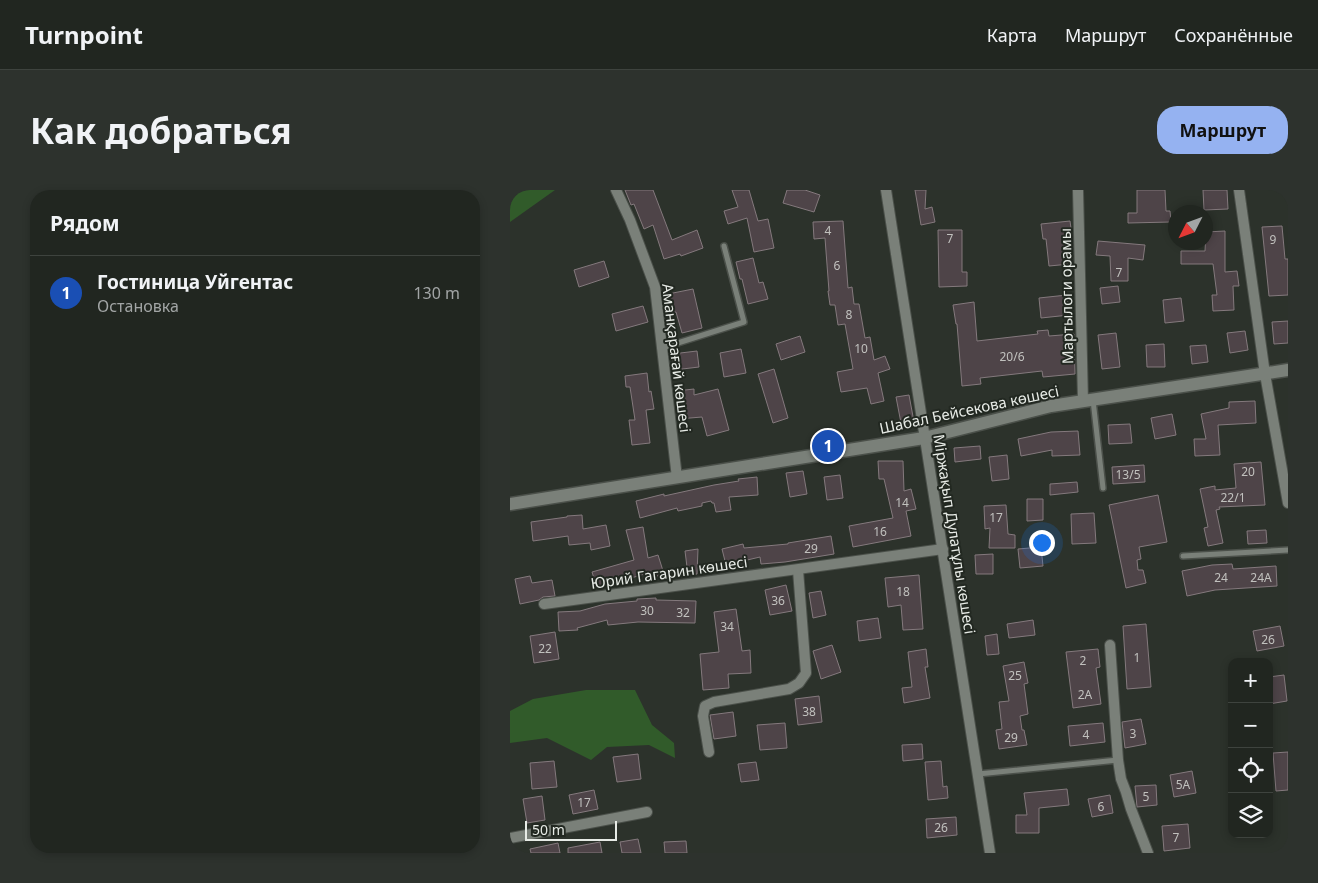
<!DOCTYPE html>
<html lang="ru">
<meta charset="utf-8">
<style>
:root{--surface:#212620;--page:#2d322d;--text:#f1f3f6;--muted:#a2a5a5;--line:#3e433e;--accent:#95b2f1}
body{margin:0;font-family:"Noto Sans",sans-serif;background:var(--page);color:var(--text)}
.controls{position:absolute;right:15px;bottom:15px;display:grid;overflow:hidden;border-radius:10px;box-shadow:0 2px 8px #0003}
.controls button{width:45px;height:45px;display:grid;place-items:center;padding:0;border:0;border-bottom:1px solid var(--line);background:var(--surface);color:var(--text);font:25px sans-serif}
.compass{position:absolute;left:658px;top:15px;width:45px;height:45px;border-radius:50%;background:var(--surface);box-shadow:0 2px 8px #0003;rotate:228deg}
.scale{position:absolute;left:15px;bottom:12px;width:92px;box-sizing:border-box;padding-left:5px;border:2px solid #e7ebe6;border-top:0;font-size:14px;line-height:18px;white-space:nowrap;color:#e7ebe6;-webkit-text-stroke:4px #222821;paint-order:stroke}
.you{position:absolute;left:531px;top:352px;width:18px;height:18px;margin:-12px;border:4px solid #fff;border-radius:50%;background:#1a73e8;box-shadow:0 0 0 8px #1a73e833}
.badge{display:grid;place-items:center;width:32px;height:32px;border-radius:50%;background:var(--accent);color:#fff;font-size:16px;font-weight:700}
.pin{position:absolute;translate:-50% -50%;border:2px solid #fff;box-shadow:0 1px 5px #0006}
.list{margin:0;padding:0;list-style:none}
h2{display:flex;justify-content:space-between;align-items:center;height:65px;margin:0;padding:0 20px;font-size:21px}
h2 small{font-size:16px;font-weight:400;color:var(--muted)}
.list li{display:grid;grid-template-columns:32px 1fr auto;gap:15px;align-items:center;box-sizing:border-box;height:75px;padding:0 20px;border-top:1px solid var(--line)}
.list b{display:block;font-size:19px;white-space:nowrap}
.list p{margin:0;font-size:16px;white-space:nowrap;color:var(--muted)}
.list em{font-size:16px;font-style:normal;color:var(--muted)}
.icon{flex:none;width:28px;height:28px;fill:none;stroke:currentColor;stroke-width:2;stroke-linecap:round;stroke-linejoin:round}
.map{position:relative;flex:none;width:778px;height:663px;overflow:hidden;border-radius:20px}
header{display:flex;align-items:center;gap:30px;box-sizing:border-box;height:70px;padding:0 25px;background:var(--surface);border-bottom:1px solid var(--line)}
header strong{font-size:24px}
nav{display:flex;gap:28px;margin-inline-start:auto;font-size:18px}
.intro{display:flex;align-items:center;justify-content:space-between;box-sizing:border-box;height:120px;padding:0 30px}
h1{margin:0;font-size:35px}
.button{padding:12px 22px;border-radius:20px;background:var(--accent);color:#111;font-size:18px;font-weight:700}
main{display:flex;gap:30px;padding:0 30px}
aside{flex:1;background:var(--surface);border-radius:20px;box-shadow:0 2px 8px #0003}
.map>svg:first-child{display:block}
</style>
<header>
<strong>Turnpoint</strong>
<nav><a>Карта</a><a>Маршрут</a><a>Сохранённые</a></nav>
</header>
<div class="intro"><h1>Как добраться</h1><a class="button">Маршрут</a></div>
<main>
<aside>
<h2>Рядом<small></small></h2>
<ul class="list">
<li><span class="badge" style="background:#1a4fb4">1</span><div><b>Гостиница Уйгентас</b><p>Остановка</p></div><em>130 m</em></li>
</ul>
</aside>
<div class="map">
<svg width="778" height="663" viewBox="0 0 778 663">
<rect width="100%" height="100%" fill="#2c322b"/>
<g fill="#315b2a">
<polygon points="0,0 45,0 0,32"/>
<polygon points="76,500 125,500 142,535 164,553 165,568 139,555 97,557 81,570 37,548 0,553 0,521 23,509"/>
</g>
<g fill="#4e4448" stroke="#84797d">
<polygon points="115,0 143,0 162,50 187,40 193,58 171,66 170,64 154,69 143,35 134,39 124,14 121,15"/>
<polygon points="222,0 239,0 248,31 258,29 264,58 244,62 237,28 218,34 214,21 228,17"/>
<polygon points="277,0 295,0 310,5 304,22 273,13"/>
<polygon points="405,0 416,0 415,19 422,17 425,32 411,35"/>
<polygon points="627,0 655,0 656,21 660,21 661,32 618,33 618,23 627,23"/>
<polygon points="693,0 717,0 718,19 694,20"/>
<polygon points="333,31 338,98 342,97 344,114 349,114 355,148 360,147 364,170 375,166 380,179 368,183 374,211 361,214 357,198 331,202 327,182 343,179 335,134 328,135 325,115 320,115 318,101 319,101 315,48 304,49 303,32"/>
<polygon points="560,31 562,46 557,47 560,74 539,76 536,49 533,49 531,34"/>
<polygon points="772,36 775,69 778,69 778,105 759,106 752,37"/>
<polygon points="428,40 452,40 452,82 457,82 457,96 429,97"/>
<polygon points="715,41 715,82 727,81 729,96 723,96 724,120 703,121 702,105 707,105 703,74 671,74 671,61 695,61 696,42"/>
<polygon points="588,51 635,55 633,70 618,68 618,91 601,91 600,66 586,65"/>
<polygon points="243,68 249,93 253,92 258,109 238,114 232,89 230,89 226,72"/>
<polygon points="94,71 99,87 69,97 64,80"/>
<polygon points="608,96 610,112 592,114 590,98"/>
<polygon points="183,99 192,138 172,143 166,122 162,123 158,104"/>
<polygon points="557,105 559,125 531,128 529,108"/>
<polygon points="671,108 674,131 655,133 653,110"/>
<polygon points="464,112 467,151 528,144 527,141 538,140 539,146 564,144 565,184 533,187 532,181 470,188 471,194 452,196 447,134 446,134 443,115"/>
<polygon points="133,116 138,132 106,141 102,124"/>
<polygon points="778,131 778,153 764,154 762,132"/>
<polygon points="735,141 738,160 720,163 717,143"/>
<polygon points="606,143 610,177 592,179 588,145"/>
<polygon points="290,146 295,162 271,170 266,154"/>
<polygon points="654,154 655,177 637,177 636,155"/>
<polygon points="696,155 698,172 682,174 680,156"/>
<polygon points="231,159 236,183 214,187 210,163"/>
<polygon points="187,161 189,177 164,180 162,164"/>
<polygon points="264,179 278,228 263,233 248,184"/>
<polygon points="137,183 139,202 141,201 144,219 136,220 140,253 122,255 119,230 125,230 120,197 116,197 115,186"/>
<polygon points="184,199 184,205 208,199 219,240 197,246 192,227 168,229 166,201"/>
<polygon points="399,205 404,232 391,233 386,207"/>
<polygon points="745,211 746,233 708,235 710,265 685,266 684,249 696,249 691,224 719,218 719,212"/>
<polygon points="662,224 666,245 645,249 641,228"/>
<polygon points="620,234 622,253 599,254 598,235"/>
<polygon points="568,241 570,265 542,266 542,260 511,266 508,249 541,242"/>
<polygon points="470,256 471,269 445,272 444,258"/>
<polygon points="497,265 499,289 482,291 479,267"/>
<polygon points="368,271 393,271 394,301 401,299 406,319 396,321 401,346 343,357 339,336 383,328 374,289 369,289"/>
<polygon points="751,272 755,315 709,317 710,319 706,320 713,353 698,356 694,338 698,337 690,299 705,296 705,300 726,298 724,274"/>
<polygon points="634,275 635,292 603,294 602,277"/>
<polygon points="293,281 297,304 280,307 276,283"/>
<polygon points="330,285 333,308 317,310 314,287"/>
<polygon points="247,287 248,305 219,307 221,320 206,322 204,313 202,313 201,311 192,313 192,316 168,321 167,318 130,328 126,311 154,304 154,306 204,295 229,291 228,289"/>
<polygon points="567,292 568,302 540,305 540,294"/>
<polygon points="648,305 657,352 629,357 631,369 627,370 628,380 633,380 636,393 616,398 599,315"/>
<polygon points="517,309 533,309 533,330 517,331"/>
<polygon points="496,315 498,344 505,345 505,358 479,358 480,338 475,339 474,316"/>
<polygon points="584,323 586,353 562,354 561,324"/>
<polygon points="72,325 73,339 96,335 100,356 81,360 80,353 59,355 58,346 23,351 21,332 57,327 57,326"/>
<polygon points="133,337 138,368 148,365 154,384 140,388 138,383 87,398 82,382 124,370 116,340"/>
<polygon points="756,340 757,353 738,354 737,341"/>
<polygon points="321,346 324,364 275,372 251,374 250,367 216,375 212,359 233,354 234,358 278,354 278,353"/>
<polygon points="531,357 533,376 510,378 508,359"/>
<polygon points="188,359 187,384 178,385 175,361"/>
<polygon points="483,364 483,384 466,384 465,365"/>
<polygon points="722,374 723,379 766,376 767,396 705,400 677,406 672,381 702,375"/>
<polygon points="409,385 413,439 393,440 391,415 378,417 375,388"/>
<polygon points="20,386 22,393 42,390 45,406 33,407 29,410 10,414 5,389"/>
<polygon points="276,395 282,421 260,425 255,400"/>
<polygon points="311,401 316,425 303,428 299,403"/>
<polygon points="146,408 146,410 186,411 185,433 128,432 98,435 97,430 67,438 68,440 49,441 48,422 70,421 95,414 127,411 127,409"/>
<polygon points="226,419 232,461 240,460 241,483 218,484 219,498 193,500 190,464 209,462 204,422"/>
<polygon points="368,428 371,448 349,451 347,431"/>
<polygon points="523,430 525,445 499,448 497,434"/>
<polygon points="636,434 641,497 617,499 613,436"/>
<polygon points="770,436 774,456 747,461 743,441"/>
<polygon points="45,442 49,469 24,473 20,446"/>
<polygon points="487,444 489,464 477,465 475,446"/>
<polygon points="322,455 331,482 311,489 303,461"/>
<polygon points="416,459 418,477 415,477 420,508 394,513 392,498 402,497 398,462"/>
<polygon points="588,459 590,477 586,478 591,514 563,518 556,462"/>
<polygon points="514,472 518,493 514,494 518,524 510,526 512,540 514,540 517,555 489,559 486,540 492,539 489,512 499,511 493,476"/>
<polygon points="774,485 777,511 759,514 759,487"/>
<polygon points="309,506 312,532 288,535 285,509"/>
<polygon points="223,522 226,546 204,549 200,525"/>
<polygon points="631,529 636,554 615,558 612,532"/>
<polygon points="275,533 277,558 250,560 247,535"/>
<polygon points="593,533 595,552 560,556 558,536"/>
<polygon points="412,554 413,569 393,571 392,555"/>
<polygon points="778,562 778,600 766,601 763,563"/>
<polygon points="128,564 131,589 107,592 103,567"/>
<polygon points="44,571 47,597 22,599 20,573"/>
<polygon points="431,571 433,597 437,596 438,608 418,610 415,572"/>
<polygon points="246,572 249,590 231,592 228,574"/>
<polygon points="682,581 686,603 664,607 660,585"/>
<polygon points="646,595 647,615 627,617 625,596"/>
<polygon points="557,599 559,615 529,618 529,643 506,643 506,625 517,625 514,603"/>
<polygon points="84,600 88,619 63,624 59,605"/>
<polygon points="600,605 603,623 582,627 578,609"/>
<polygon points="32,606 35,630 17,633 13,609"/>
<polygon points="446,627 447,645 417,648 416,629"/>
<polygon points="678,634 680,658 654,661 652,636"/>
<polygon points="128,649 131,663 112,663 110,652"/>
<polygon points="176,651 177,663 155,663 154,652"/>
<polygon points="90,652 92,663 58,663 58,658"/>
<polygon points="48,653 50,663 21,663 20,659"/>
</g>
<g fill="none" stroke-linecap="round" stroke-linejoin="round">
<defs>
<g id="lane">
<polyline points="152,158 234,132 214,56"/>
<polyline points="583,210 593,298"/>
<polyline points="673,366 778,360"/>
<polyline points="468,584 608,570"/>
</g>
<g id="street">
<polyline points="106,0 120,30 145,97 167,288"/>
<polyline points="376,0 480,663"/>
<polyline points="568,0 573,211"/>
<polyline points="729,0 755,184 778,313"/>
<polyline points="34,414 433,359"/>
<polyline points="600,455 608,570 611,589 616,602 621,619 638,663"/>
<polyline points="199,562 193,526 195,516 204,512 279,499 289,493 296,483 288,380"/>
<polyline points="0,648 137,622"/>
</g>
<polyline id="secondary" points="0,314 414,248 541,216 778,180"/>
</defs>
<use href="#lane" stroke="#4b504a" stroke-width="8"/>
<use href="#street" stroke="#4b504a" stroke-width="12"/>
<use href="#secondary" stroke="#4b504a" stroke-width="15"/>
<use href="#lane" stroke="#7a8079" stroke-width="5"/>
<use href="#street" stroke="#7a8079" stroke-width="10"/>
<use href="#secondary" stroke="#7a8079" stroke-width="12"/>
</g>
<g text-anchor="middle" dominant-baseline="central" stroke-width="4" stroke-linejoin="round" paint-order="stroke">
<g font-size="12" fill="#c1c1be">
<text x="318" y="40">4</text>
<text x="440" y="48">7</text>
<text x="763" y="49">9</text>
<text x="327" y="75">6</text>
<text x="609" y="82">7</text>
<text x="339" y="124">8</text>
<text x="351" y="158">10</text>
<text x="502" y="166">20/6</text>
<text x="738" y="281">20</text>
<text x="618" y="284">13/5</text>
<text x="723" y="307">22/1</text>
<text x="392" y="312">14</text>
<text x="486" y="327">17</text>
<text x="370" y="341">16</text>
<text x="301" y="358">29</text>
<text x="711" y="387">24</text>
<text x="751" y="387">24А</text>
<text x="393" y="401">18</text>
<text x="268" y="410">36</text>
<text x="137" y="420">30</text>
<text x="173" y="422">32</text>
<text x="217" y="436">34</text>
<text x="758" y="449">26</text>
<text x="35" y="458">22</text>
<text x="627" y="467">1</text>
<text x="573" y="470">2</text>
<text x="505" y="485">25</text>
<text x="575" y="504">2А</text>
<text x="299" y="521">38</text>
<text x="623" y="543">3</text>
<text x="576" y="544">4</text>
<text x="501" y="547">29</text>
<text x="673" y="594">5А</text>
<text x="636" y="606">5</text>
<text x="74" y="612">17</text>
<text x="591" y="616">6</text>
<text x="431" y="637">26</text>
<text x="666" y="647">7</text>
</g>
<g font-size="15" fill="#e7ebe6" stroke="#222821">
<text transform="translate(556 106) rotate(-91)">Мартылоги орамы</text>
<text transform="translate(167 168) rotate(83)">Аманқарағай көшесі</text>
<text transform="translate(459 219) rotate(-12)">Шабал Бейсекова көшесі</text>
<text transform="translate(445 344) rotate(81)">Міржақып Дулатұлы көшесі</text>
<text transform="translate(159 382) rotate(-8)">Юрий Гагарин көшесі</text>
</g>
</g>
</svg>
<div class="controls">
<button>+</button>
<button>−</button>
<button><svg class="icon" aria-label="locate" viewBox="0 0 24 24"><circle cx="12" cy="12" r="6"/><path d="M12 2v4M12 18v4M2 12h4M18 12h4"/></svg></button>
<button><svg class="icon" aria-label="layers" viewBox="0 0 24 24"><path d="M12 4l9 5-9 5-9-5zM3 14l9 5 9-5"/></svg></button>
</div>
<svg class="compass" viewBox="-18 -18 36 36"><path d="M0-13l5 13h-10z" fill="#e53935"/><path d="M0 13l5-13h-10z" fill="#a2a5a5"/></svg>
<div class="scale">50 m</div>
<div class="you"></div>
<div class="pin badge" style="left:318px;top:256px;background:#1a4fb4">1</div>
</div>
</main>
